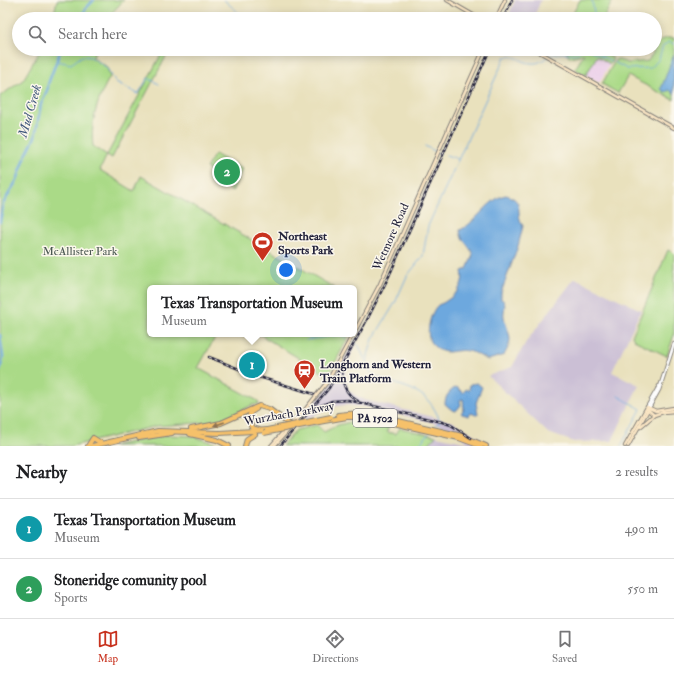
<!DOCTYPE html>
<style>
:root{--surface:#fff;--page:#f6f6f6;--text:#202124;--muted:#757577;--line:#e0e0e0;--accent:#c8321e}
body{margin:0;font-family:"IM FELL Double Pica",serif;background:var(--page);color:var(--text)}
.you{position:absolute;left:286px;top:270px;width:14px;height:14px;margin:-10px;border:3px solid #fff;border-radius:50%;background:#1a73e8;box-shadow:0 0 0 6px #1a73e833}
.badge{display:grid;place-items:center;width:26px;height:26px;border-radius:50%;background:var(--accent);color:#fff;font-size:13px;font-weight:700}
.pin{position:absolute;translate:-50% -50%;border:2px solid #fff;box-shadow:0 1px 4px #0006}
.popup{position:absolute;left:147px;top:285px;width:210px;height:52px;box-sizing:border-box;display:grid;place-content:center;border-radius:6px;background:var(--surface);filter:drop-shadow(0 1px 3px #0005);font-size:13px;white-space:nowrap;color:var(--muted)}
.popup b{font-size:15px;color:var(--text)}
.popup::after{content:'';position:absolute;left:50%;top:100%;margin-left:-8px;border:8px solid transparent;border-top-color:var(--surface)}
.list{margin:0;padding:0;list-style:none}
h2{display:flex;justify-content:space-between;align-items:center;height:52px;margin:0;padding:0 16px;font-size:17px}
h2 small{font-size:13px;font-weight:400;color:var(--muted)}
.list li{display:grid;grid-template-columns:26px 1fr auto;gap:12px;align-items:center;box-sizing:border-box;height:60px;padding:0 16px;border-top:1px solid var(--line)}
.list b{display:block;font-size:15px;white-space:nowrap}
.list p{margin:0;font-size:13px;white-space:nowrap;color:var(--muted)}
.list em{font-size:13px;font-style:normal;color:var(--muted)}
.icon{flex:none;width:22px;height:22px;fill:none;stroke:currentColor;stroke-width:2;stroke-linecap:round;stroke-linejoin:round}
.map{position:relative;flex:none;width:674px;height:446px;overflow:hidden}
.search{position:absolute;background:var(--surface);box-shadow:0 2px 10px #0003;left:12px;right:12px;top:12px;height:44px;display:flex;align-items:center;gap:10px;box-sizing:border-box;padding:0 14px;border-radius:22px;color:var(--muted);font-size:15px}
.sheet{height:172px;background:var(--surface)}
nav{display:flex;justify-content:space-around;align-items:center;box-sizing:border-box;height:56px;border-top:1px solid var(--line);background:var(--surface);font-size:11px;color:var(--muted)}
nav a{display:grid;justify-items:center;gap:2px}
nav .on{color:var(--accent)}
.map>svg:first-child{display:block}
</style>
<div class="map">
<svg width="674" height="446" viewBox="0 0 674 446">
<rect width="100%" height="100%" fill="#fbf7ec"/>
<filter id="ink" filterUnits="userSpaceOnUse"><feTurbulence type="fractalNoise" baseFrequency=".025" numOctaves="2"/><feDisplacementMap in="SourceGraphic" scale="8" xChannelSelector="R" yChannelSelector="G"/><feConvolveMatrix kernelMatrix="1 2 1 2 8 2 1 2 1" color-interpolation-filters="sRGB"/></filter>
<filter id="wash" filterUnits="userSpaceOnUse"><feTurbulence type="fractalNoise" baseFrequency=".012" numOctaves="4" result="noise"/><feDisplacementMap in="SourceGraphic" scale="16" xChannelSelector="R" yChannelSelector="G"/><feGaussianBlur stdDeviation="0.9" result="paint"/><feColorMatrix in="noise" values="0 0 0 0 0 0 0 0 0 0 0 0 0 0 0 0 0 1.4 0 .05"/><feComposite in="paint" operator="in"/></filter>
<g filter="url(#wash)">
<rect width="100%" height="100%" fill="#e9e1bd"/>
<polygon fill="#ecd1ea" points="597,56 610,64 599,83 586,75"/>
<g fill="#cbbfd5">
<polygon points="515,0 541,0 533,19 507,19"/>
<polygon points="575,278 641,310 612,372 639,385 612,441 574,442 548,433 488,376 512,367 526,342"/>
<polygon points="353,344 355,345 345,370 348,390 360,398 369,401 453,422 493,446 427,446 436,436 469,443 448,428 431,422 368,407 345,405 330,407 305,420 303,418 329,385"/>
</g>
<g fill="#aada87" stroke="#667e61">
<polygon points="57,0 124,0 106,19 53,19"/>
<polygon points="580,0 613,0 603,19 570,19"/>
<polygon points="666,38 674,38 674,100 628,76 618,93 602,84 616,59 628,63 648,61 660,41"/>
<path d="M41,49h54l-2,9 14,9 3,10c-12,20 -20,45 -17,69l14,9 57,-106h6l-58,109 -5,-3 -7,15 34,21 7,-15 194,112h-185v46h67l-19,34 60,33 1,3 -7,1 -22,11 -18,6 -55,4 -85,20h-72v-350l23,-16z"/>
<polygon points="566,49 596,49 613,58 610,64 597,56 586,75 575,69 584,54 569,57"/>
<polygon points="215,154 242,169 232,192 229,190 232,184 206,168"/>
<polygon points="668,250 674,253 674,335 667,356 634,340 632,336"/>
<polygon points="259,334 350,334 328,376"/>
<polygon points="358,420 389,425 387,432 396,434 400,428 436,436 427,446 282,446 296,430 317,425 324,432 338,425"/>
<polygon points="168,435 192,436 224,446 111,446"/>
</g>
<g fill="#6da8de" stroke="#48658c">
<polygon points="674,54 674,94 670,90 665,92 661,89"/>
<path d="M506,195c20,6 8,17 17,31l-5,20 -17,47v6l3,2c2,6 -1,10 0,16 4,18 11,20 0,38l-16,5c-7,-3 -13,-8 -20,-9 -15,-3 -23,8 -37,-8 -6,-8 -1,-31 7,-38 2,-1 6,-2 8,-4 11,-7 19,-17 16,-30l5,-2 6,-14c-3,-10 -13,-15 -13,-25 16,-7 29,-32 46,-35z"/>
<path d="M477,383l5,4 -6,16 2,11 -2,1 -5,-2 -2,3 -7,-2 -1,-1 3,-4 -1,-10 -3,1 1,5 -5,6 -4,-1 -7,-6c0,-8 5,-14 12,-17l6,6 3,-4 3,1 1,-6z"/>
</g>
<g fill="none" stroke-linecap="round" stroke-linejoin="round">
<g stroke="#6da8de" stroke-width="1">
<polyline points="224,0 246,19"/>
<polyline points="592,0 595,19"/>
<polyline points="664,46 668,42 674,44"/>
<polyline points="588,49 611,61"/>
<polyline points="57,61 71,64 82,56 91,57 106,67 116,82 127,88"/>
<polyline points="614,62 627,69 651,68 659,59 663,46"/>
<polyline points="143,86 148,78 159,84"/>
<polyline points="129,89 138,94 142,88"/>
<polyline points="425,146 440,154"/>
<polyline points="446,155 458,159"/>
<polyline points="306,340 341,335 346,338"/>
<polyline points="353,340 359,346 367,365"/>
<polyline points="618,396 641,409 621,446"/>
<path d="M434,428l6,-7c-15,-39 -39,-30 -69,-48l-4,-7 1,-11 5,-16 22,-36 12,-27 16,-20 5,-30 77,-169c11,-3 17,6 27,6 9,1 13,-6 20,-8 9,-3 18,-1 26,-2l4,-4"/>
<polyline points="418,446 429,433"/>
</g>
<g stroke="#6da8de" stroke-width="2.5">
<polyline points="80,19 87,7 94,0"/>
<polyline points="26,155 35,137 41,104 48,88 48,84 61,49"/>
<polyline points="0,222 3,204 17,180 25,158"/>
<polyline points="0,335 3,357 0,371"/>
</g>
</g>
</g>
<g filter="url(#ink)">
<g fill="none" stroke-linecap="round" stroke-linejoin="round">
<defs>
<g id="tertiary">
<polyline points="647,407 659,386"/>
<polyline points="649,408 659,390 674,344"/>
</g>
<g id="secondary">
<polyline points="447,0 480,19"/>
<polyline points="496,19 505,0"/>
<polyline points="534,49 674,128"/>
<polyline points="448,129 484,49"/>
<polyline points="354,333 380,284 449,128"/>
<polyline points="647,409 654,415 663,412 674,411"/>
<polyline points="290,425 302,411"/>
<polyline points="293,425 328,381 353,334"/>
<polyline points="640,427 654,415"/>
<polyline points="271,446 286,429"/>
<polyline points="274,446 290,428"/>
<polyline points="625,446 647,407 656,411 674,408"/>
<polyline points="628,446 649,408"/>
</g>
<g id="motorway">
<polyline points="256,409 251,412 248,419 252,428 259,430"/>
<polyline points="338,415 359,413 373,415 462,436 486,446"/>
<polyline points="324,421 347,417 367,417 459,438 481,446"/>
<polyline points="191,429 221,423 259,406 269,409 292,426"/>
<polyline points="190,434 217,440 229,446"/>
<polyline points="139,438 172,433"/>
<polyline points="88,446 93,438 101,443"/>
<polyline points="92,446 158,431 220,433 267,430"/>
<polyline points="245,446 247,439 255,434"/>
</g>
</defs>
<use href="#tertiary" stroke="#86827c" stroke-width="4.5"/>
<use href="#secondary" stroke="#86827c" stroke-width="4.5"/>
<use href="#motorway" stroke="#86827c" stroke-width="6"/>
<use href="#tertiary" stroke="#fff" stroke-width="2.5"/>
<use href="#secondary" stroke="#fbe6c4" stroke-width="2.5"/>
<use href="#motorway" stroke="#f6c16b" stroke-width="4"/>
<defs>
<g id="rail">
<polyline points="503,19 512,0"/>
<polyline points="209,357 259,377 314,394"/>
<path d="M343,367c-3,14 2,27 15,34"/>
<polyline points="307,384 308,385"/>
<polyline points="316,408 332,401 348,400 442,422 451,425 471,438"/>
<polyline points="280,446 329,388 367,320 389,276 490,49"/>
</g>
</defs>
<use href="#rail" stroke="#22223b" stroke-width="2.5"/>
<use href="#rail" stroke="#fbf7ec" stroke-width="1" stroke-dasharray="3" stroke-linecap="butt"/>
<defs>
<g id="motorway-bridge">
<polyline points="267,430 331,417"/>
<polyline points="264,433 324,421"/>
</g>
</defs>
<use href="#motorway-bridge" stroke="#86827c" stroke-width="6" stroke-linecap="butt"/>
<use href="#motorway-bridge" stroke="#f6c16b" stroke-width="4"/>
</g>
<defs><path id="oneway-solid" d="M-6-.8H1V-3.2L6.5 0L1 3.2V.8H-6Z"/></defs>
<use fill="#8c7253" href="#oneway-solid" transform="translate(219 424) rotate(161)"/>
</g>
<defs>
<symbol id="stadium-pin" viewBox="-11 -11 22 30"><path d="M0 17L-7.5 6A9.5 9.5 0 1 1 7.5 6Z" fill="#c8321e" stroke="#fbf7ec"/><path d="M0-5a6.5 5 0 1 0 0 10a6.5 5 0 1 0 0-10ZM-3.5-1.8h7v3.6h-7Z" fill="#fff"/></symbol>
<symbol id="station-pin" viewBox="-11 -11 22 30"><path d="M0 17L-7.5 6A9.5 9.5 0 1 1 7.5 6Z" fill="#c8321e" stroke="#fbf7ec"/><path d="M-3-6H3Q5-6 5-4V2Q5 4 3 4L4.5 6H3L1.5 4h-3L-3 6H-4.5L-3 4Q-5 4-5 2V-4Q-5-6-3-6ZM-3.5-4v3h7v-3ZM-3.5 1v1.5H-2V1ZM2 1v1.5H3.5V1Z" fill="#fff"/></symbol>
</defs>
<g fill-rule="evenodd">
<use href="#stadium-pin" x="250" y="230" width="25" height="34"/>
<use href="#station-pin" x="292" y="358" width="25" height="34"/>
</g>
<g text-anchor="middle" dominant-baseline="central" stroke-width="3" stroke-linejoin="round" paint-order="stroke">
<rect fill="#fbf7ec" stroke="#636270" stroke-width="1" x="353" y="409" width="44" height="18" rx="3"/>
<g font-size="11" font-weight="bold" fill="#22223b">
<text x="375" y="418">PA 1502</text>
</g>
<g font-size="12" font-weight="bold" fill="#22223b" stroke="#fbf7ec" text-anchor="start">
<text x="278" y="236">Northeast<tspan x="278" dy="14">Sports Park</tspan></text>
<text x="320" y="364">Longhorn and Western<tspan x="320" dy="14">Train Platform</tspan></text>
</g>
<g font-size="12" fill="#22223b" stroke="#fbf7ec">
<text transform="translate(391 237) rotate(-66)">Wetmore Road</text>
<text transform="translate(289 414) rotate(-10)">Wurzbach Parkway</text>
</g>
<g font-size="12" fill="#4b5952" stroke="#fbf7ec">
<text x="80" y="251">McAllister Park</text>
</g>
<g font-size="13" font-style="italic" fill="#40587c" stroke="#fbf7ec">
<text transform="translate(30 111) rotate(-74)">Mud Creek</text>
</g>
</g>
</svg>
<div class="you"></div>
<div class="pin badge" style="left:252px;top:365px;background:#0f9aa8">1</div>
<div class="popup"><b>Texas Transportation Museum</b>Museum</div>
<div class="pin badge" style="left:227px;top:172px;background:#2e9e5b">2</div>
<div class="search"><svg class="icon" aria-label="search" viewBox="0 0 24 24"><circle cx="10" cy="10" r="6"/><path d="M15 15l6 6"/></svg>Search here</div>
</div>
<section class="sheet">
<h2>Nearby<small>2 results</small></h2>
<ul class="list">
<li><span class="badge" style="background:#0f9aa8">1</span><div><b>Texas Transportation Museum</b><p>Museum</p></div><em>490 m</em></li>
<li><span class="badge" style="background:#2e9e5b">2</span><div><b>Stoneridge comunity pool</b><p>Sports</p></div><em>550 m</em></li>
</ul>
</section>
<nav>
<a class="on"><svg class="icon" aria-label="map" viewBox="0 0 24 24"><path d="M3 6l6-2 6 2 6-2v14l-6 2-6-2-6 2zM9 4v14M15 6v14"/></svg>Map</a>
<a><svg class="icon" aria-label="directions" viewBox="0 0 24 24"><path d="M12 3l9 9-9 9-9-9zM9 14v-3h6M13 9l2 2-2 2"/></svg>Directions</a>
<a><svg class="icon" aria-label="saved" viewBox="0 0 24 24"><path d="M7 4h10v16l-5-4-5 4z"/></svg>Saved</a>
</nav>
